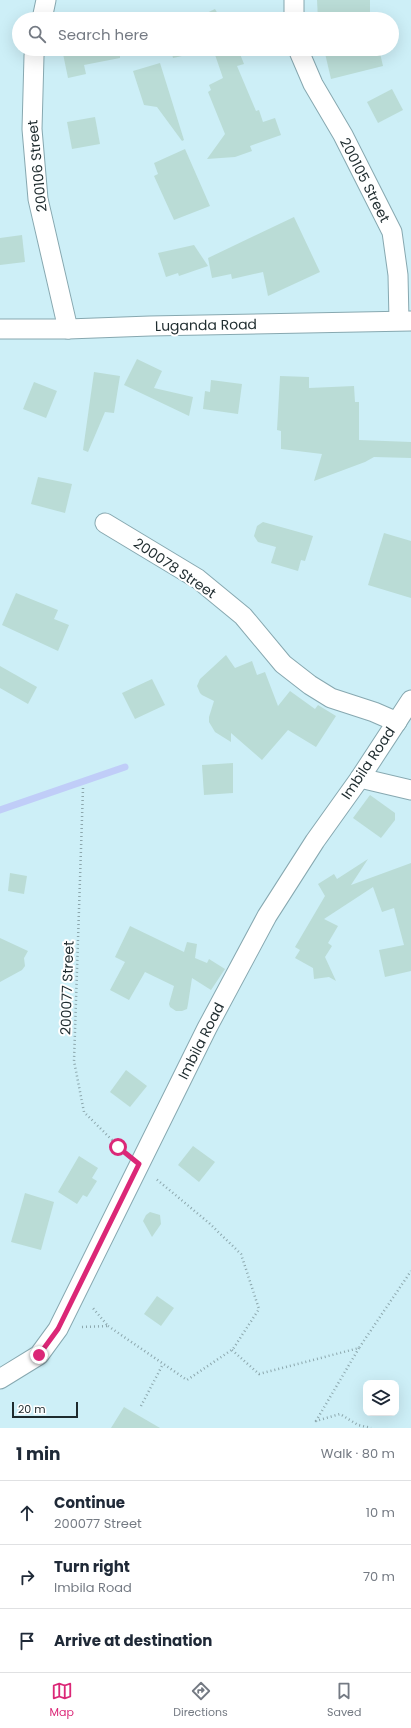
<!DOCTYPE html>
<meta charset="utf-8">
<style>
:root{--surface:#fff;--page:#f2f2f3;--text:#1f2937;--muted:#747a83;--line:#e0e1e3;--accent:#db2777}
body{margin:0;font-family:Poppins,sans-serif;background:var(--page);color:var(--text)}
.controls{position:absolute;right:12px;bottom:12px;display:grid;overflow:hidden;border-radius:8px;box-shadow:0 4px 16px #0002}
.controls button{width:36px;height:36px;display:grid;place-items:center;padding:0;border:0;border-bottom:1px solid var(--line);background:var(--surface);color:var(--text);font:20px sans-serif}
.scale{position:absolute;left:12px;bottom:10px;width:66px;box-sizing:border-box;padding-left:4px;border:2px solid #1e2b2e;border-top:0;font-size:11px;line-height:14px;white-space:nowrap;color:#1e2b2e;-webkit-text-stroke:3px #fff;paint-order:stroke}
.stop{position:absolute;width:12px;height:12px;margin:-9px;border:3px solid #db2777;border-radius:50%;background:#fff}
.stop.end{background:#db2777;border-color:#fff;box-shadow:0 1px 4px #0008}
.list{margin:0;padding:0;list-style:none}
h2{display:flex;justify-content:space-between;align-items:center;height:52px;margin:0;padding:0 16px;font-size:17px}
h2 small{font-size:13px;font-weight:400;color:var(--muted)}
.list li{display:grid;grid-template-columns:26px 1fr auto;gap:12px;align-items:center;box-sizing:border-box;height:64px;padding:0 16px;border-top:1px solid var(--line)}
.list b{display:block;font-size:15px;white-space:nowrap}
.list p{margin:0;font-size:13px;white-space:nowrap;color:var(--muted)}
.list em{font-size:13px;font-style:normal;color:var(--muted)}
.icon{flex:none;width:22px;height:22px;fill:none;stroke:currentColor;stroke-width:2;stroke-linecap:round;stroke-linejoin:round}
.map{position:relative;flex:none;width:411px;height:1428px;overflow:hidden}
.search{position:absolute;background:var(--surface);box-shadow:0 4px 16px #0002;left:12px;right:12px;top:12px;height:44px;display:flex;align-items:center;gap:10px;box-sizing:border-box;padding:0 14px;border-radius:22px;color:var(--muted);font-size:15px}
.sheet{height:244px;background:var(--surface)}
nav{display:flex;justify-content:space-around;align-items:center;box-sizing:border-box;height:56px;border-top:1px solid var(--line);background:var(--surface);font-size:11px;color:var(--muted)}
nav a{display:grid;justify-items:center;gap:2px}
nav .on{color:var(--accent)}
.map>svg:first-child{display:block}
</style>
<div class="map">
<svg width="411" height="1428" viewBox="0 0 411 1428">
<rect width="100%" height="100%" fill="#cdeff7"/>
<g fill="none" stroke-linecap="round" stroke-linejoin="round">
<polyline stroke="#c0cdf8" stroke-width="7" points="0,810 125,767"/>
</g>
<g fill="#badcd6">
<polygon points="317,0 370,0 370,19 318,19"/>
<polygon points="215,9 221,19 225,17 226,19 194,19"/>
<polygon points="62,49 120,49 120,58 84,65 86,74 68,78"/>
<polygon points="171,49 213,49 173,58"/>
<polygon points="213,49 238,49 244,64 237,66 256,111 259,110 263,122 275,118 281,135 250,146 252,151 235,157 207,159 225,134 208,92 211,90 209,85 223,78"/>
<polygon points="324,49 379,49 383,66 331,79"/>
<polygon points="160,63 184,140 182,141 157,107 144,105 133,71"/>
<polygon points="392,89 403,110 378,123 367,102"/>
<polygon points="95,117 100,144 72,149 67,122"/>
<polygon points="185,149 210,206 174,220 154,176 158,174 154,163"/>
<polygon points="294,217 320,272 268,296 263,272 232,279 231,274 212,278 208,258"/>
<polygon points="22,235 25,262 0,265 0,238"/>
<polygon points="194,245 208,266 179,276 178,273 166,277 158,253"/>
<polygon points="137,359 162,371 154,388 193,397 189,416 124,385"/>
<polygon points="94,372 120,376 114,413 105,412 88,452 83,450"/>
<polygon points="280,376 309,377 309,388 354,386 355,402 359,402 359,440 411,442 411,458 374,457 365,462 314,481 322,454 281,449 281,431 277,430"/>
<polygon points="211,380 242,384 238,414 203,409 205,391 210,392"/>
<polygon points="34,382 57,391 46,418 23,409"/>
<polygon points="38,477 72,484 65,513 31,504"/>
<polygon points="263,522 313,536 305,561 301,560 298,571 271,563 276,547 258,542 254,536 257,526"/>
<polygon points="384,533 411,541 411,598 368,585"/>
<polygon points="16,593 58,610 54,619 69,625 58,651 2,625"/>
<polygon points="226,655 235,668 252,661 257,675 265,672 278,706 290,691 315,709 318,705 336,716 316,747 288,730 262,760 231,733 231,742 215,732 209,722 209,717 214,701 202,695 200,693 197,686 200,679"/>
<polygon points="0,666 37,687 28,704 0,688"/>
<polygon points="152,679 165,705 135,719 122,693"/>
<polygon points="233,763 233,793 204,795 202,765"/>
<polygon points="370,795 395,813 395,820 381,838 353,818"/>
<polygon points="368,859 351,885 411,863 411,971 385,977 379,950 404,945 394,908 382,912 373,887 324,919 338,926 328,943 332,946 325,957 336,981 329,977 314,979 313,968 295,958 300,950 295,947 325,896 318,884 334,874 337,879"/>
<polygon points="10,873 27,876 24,894 8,891"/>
<polygon points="130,926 184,952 187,942 197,944 195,958 207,963 209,959 225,969 211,990 192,978 188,1004 187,1009 182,1011 176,1011 170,1007 169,1004 174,986 145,972 129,1000 110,990 125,962 115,957"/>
<polygon points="0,938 28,951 24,958 25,966 22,970 0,982"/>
<polygon points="126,1070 147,1086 130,1107 110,1092"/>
<polygon points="193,1146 215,1162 199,1182 178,1165"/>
<polygon points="79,1156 98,1168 92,1178 97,1181 87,1197 83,1195 77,1204 58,1192"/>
<polygon points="25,1193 54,1202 41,1250 11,1242"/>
<polygon points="150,1212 160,1215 161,1224 152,1237 143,1221 146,1215"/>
<polygon points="157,1296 174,1308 161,1326 144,1314"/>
<polygon points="124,1407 160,1428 111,1428"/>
</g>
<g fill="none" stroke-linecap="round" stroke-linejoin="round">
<defs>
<g id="street">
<polyline points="294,0 294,19"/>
<polyline points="42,19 46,0"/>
<polyline points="35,49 34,56 32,129 38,199 68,329"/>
<polyline points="298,49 313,84 343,135 392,232 398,275 399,320"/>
<polyline points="0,329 68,329 150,326 411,321"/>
<polyline points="105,523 198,579 243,616 283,664 310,685 331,698 374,712 397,722"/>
<polyline points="360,778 411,790"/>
<polyline points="0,1379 39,1355 58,1329 207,1028 267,916 315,841 360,778 411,700"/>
</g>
</defs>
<use href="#street" stroke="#87a8b0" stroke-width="21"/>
<g stroke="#8ca7ad" stroke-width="2.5" stroke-dasharray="1 3" stroke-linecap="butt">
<polyline points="83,788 74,1061 84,1112 124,1152"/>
<polyline points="108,1326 187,1380 233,1349 259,1309 241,1254 209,1223 155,1178"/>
<polyline points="82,1327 108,1326 92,1307"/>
<polyline points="359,1348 316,1421 340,1414 358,1425 371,1428"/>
<polyline points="232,1350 259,1374 359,1348 411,1271"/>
<polyline points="141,1406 163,1364"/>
</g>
<use href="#street" stroke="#fff" stroke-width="19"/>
</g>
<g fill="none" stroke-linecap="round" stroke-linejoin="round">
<polyline stroke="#db2777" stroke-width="5" points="39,1355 58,1329 139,1164 118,1147"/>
</g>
<g text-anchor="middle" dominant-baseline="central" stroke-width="4" stroke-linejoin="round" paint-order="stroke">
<g font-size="14" fill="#1e2b2e" stroke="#fff">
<text transform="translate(37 166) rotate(-96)">200106 Street</text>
<text transform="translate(365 180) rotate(63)">200105 Street</text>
<text transform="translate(206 325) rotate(-1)">Luganda Road</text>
<text transform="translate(175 568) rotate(34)">200078 Street</text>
<text transform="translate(368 763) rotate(-56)">Imbila Road</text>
<text transform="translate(67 988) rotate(-88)">200077 Street</text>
<text transform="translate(201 1041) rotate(-63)">Imbila Road</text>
</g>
</g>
</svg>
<div class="controls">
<button><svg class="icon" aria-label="layers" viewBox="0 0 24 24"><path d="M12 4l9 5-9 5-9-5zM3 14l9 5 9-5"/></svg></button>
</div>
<div class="scale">20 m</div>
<div class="stop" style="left:118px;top:1147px"></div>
<div class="stop end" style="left:39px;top:1355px"></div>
<div class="search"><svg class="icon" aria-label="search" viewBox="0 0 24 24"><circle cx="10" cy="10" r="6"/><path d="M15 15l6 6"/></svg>Search here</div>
</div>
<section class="sheet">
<h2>1 min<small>Walk · 80 m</small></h2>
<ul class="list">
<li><svg class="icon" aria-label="ahead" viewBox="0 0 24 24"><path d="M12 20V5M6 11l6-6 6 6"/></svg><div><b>Continue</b><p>200077 Street</p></div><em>10 m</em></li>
<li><svg class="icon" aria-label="right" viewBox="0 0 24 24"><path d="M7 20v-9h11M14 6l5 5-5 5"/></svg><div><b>Turn right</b><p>Imbila Road</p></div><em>70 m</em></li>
<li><svg class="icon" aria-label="arrive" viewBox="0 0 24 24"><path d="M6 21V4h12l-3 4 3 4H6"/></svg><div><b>Arrive at destination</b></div></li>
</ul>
</section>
<nav>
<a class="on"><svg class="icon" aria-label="map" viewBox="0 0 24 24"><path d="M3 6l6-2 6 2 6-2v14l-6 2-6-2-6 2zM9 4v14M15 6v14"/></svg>Map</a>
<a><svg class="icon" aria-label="directions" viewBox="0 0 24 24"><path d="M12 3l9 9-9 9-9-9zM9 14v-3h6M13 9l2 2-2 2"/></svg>Directions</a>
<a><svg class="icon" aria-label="saved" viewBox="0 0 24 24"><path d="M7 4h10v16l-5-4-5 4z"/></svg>Saved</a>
</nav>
